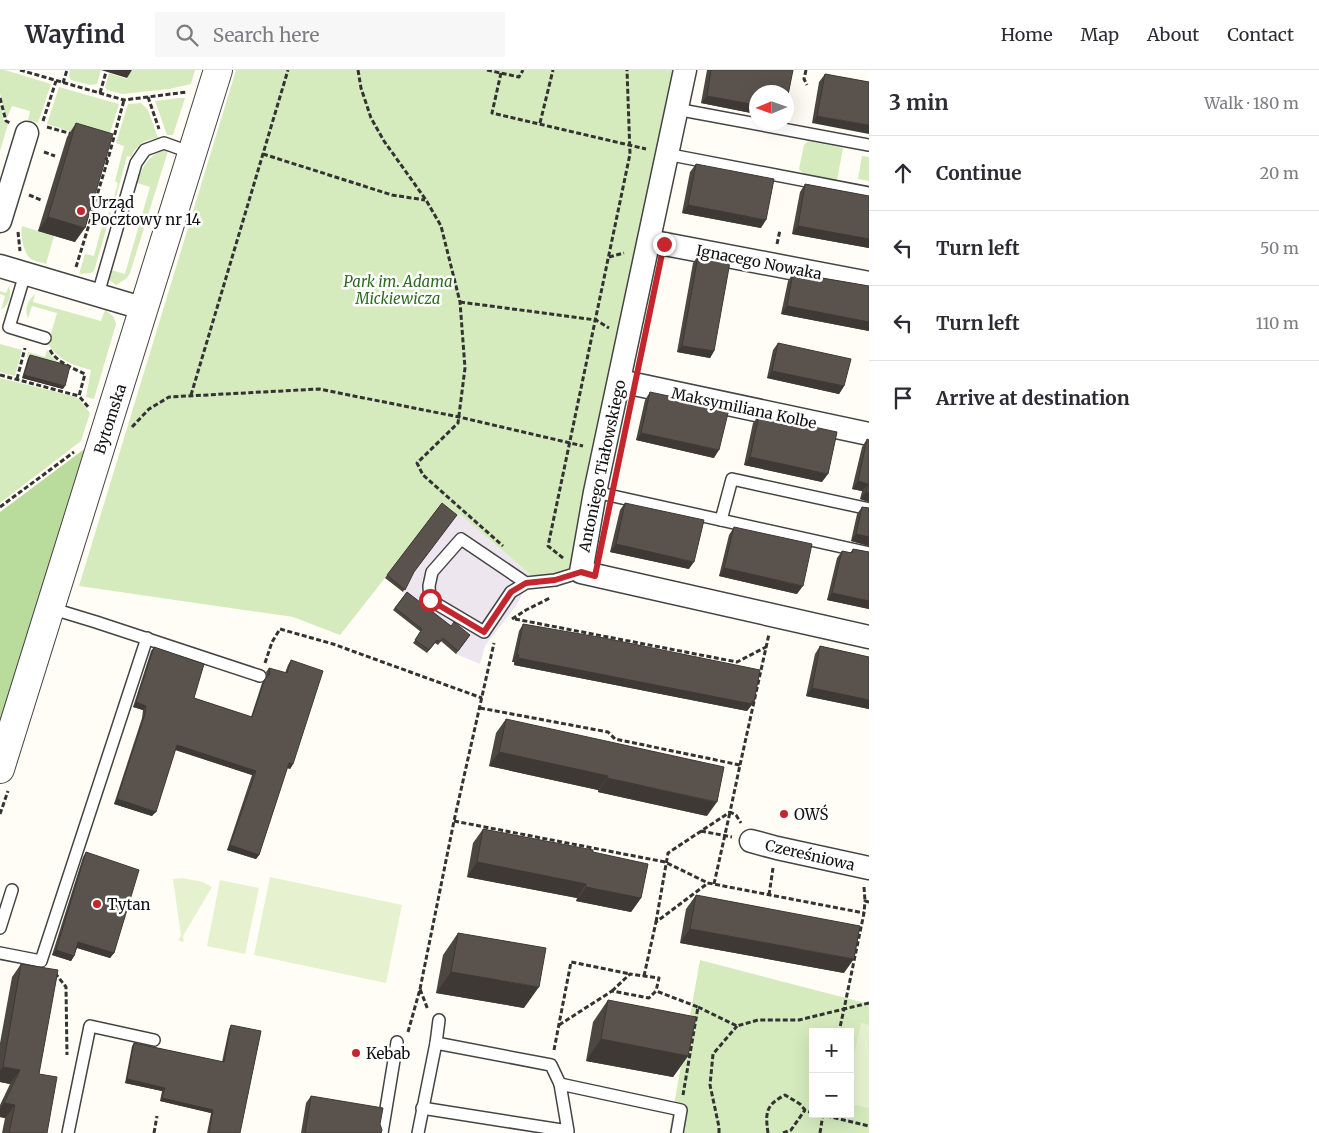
<!DOCTYPE html>
<meta charset="utf-8">
<style>
:root{--surface:#fff;--page:#f7f7f7;--text:#2b2b33;--muted:#7c7c81;--line:#e1e1e2}
body{margin:0;font-family:Merriweather,serif;background:var(--page);color:var(--text)}
.controls{position:absolute;right:15px;bottom:15px;display:grid;overflow:hidden;border-radius:0px;box-shadow:0 5px 20px #0002}
.controls button{width:45px;height:45px;display:grid;place-items:center;padding:0;border:0;border-bottom:1px solid var(--line);background:var(--surface);color:var(--text);font:25px sans-serif}
.compass{position:absolute;left:749px;top:15px;width:45px;height:45px;border-radius:50%;background:var(--surface);box-shadow:0 5px 20px #0002;rotate:268deg}
.stop{position:absolute;width:15px;height:15px;margin:-11px;border:4px solid #c4262e;border-radius:50%;background:#fff}
.stop.end{background:#c4262e;border-color:#fff;box-shadow:0 1px 5px #0008}
.list{margin:0;padding:0;list-style:none}
h2{display:flex;justify-content:space-between;align-items:center;height:65px;margin:0;padding:0 20px;font-size:21px}
h2 small{font-size:16px;font-weight:400;color:var(--muted)}
.list li{display:grid;grid-template-columns:32px 1fr auto;gap:15px;align-items:center;box-sizing:border-box;height:75px;padding:0 20px;border-top:1px solid var(--line)}
.list b{display:block;font-size:19px;white-space:nowrap}
.list em{font-size:16px;font-style:normal;color:var(--muted)}
.icon{flex:none;width:28px;height:28px;fill:none;stroke:currentColor;stroke-width:2;stroke-linecap:round;stroke-linejoin:round}
.map{position:relative;flex:none;width:869px;height:1063px;overflow:hidden}
header{display:flex;align-items:center;gap:30px;box-sizing:border-box;height:70px;padding:0 25px;background:var(--surface);border-bottom:1px solid var(--line)}
header strong{font-size:24px}
nav{display:flex;gap:28px;margin-inline-start:auto;font-size:18px}
.search{width:350px;height:45px;background:var(--page);display:flex;align-items:center;gap:12px;box-sizing:border-box;padding:0 18px;border-radius:0px;color:var(--muted);font-size:19px}
main{display:flex}
aside{flex:1;background:var(--surface)}
.map>svg:first-child{display:block}
</style>
<header>
<strong>Wayfind</strong>
<div class="search"><svg class="icon" aria-label="search" viewBox="0 0 24 24"><circle cx="10" cy="10" r="6"/><path d="M15 15l6 6"/></svg>Search here</div>
<nav><a>Home</a><a>Map</a><a>About</a><a>Contact</a></nav>
</header>
<main>
<div class="map">
<svg width="869" height="1063" viewBox="0 0 869 1063">
<rect width="100%" height="100%" fill="#fffdf5"/>
<polygon fill="#eee6ef" points="441,435 460,443 532,506 516,536 485,576 480,594 456,584 441,572 438,575 393,540 405,525 400,520"/>
<g fill="#d5ebbd" fill-rule="evenodd">
<polygon points="0,0 5,0 51,14 38,53 28,50 30,41 12,36 6,50 0,23"/>
<polygon points="70,0 101,0 97,14 90,15 71,10 69,6"/>
<polygon points="130,0 195,0 191,14 169,19 122,24 107,20 105,17 109,3 127,9"/>
<polygon points="236,0 676,0 571,503 532,506 460,444 385,508 340,565 293,547 79,516"/>
<polygon points="59,17 119,34 107,73 47,54"/>
<polygon points="179,28 185,28 173,65 167,65 155,31"/>
<polygon points="0,33 4,52 8,54 0,81"/>
<path d="M141,33l7,7 10,28c-14,2 -21,6 -27,19l-4,-1 -11,41h-2l4,-14 -3,-2 9,-35 -8,-3 12,-39z"/>
<polygon points="808,71 843,78 837,110 803,104 799,99 804,75"/>
<path d="M164,80l4,1 -38,122 -3,5 -11,7 -8,-6 3,-9 14,4 25,-87 -13,-4c6,-17 10,-26 27,-33z"/>
<polygon points="862,86 869,87 869,111 858,109"/>
<polygon points="109,142 111,143 94,201 91,203 79,204 85,184 94,186 102,156 105,157"/>
<path d="M22,156l32,10 -8,28c-5,-2 -13,-3 -16,-6 -7,-6 -10,-24 -8,-32z"/>
<path d="M9,216c3,9 0,19 -8,24l4,-14 -5,-2v-3l6,2z"/>
<path d="M35,224l-2,8 68,19 4,-11 8,6 3,8 -22,75 -8,-2 5,-27c-20,-6 -30,-8 -43,-26l9,-31 -25,-7 -4,12c-4,-9 0,-18 7,-24z"/>
<polygon points="0,274 22,280 15,306 0,302"/>
<polygon points="47,280 53,288 64,297 27,287 28,282 45,287"/>
<polygon points="0,308 73,326 79,329 90,343 81,371 0,433"/>
<path d="M700,890l169,44v129h-200zM813,962h37v82h-37z"/>
</g>
<polygon fill="#b9dc9c" points="87,377 0,666 0,442"/>
<g fill="#e6f2cf">
<polygon points="270,807 402,835 386,913 254,885"/>
<polygon points="183,808 203,812 212,817 183,866 184,871 182,872 178,870 181,866 173,809"/>
<polygon points="220,810 259,818 245,884 207,876"/>
<polygon points="861,953 869,955 869,1038 850,1034 850,1004"/>
</g>
<g fill="none" stroke-linecap="round" stroke-linejoin="round">
<defs>
<g id="service">
<polyline points="676,39 869,75"/>
<polyline points="666,84 869,123"/>
<polyline points="25,204 9,257 45,268"/>
<polyline points="98,224 136,93 145,80 164,73 192,83"/>
<polyline points="595,422 869,483"/>
<polyline points="721,450 732,409 869,439"/>
<polyline points="526,513 511,522 484,562 430,530 429,516 432,502 461,469 526,513 555,510 581,502"/>
<polyline points="50,538 96,552 260,606"/>
<polyline points="0,858 12,820"/>
<polyline points="0,883 41,891 147,568"/>
<polyline points="560,1014 681,1040 677,1063"/>
<polyline points="422,1038 568,1061 560,1014 551,995 436,973"/>
<polyline points="68,1063 90,956 154,970"/>
<polyline points="382,1063 397,972"/>
<polyline points="418,1063 436,973 439,950"/>
</g>
<g id="minor">
<polyline points="685,0 595,422 581,502 869,567"/>
<polyline points="0,151 27,63"/>
<polyline points="649,171 869,213"/>
<polyline points="0,196 145,239"/>
<polyline points="620,311 869,364"/>
<polyline points="751,771 777,778 869,798"/>
</g>
<polyline id="tertiary" points="0,699 218,0"/>
</defs>
<use href="#service" stroke="#444" stroke-width="14"/>
<use href="#minor" stroke="#444" stroke-width="25"/>
<use href="#tertiary" stroke="#444" stroke-width="30"/>
<g stroke="#333" stroke-width="3" stroke-dasharray="5 2.5" stroke-linecap="butt">
<polyline points="20,0 124,30 187,22"/>
<polyline points="358,0 361,18 371,48 384,71 426,130 441,156 460,232 465,298 458,353 417,393 423,405 503,476"/>
<polyline points="487,0 519,7 523,0"/>
<polyline points="806,0 804,9 807,15"/>
<polyline points="501,3 492,43 646,79"/>
<polyline points="63,13 67,0"/>
<polyline points="100,23 106,2"/>
<polyline points="148,27 159,59"/>
<polyline points="0,28 6,51 10,53"/>
<polyline points="43,51 56,11"/>
<polyline points="540,53 553,0"/>
<polyline points="47,57 72,64"/>
<polyline points="44,82 55,86"/>
<polyline points="263,84 392,125 425,130"/>
<polyline points="103,88 108,89 124,30"/>
<polyline points="29,125 41,130"/>
<polyline points="96,130 110,133"/>
<polyline points="91,145 108,89"/>
<polyline points="18,162 20,181"/>
<polyline points="777,174 780,160"/>
<polyline points="609,187 624,183"/>
<polyline points="76,197 92,145"/>
<polyline points="460,232 596,250 609,258"/>
<path d="M50,280c6,12 23,18 35,24l-6,22 10,12"/>
<polyline points="0,305 79,326"/>
<polyline points="17,309 25,278"/>
<polyline points="191,325 288,0"/>
<polyline points="132,357 149,339 169,327 319,319 459,347 583,376"/>
<polyline points="0,437 74,382"/>
<polyline points="563,488 548,476 630,84 627,0"/>
<polyline points="512,549 526,540 550,528"/>
<polyline points="515,549 737,592 766,577"/>
<polyline points="265,593 272,572 280,559 333,574 482,628"/>
<polyline points="480,638 608,662 615,669 740,695 730,742 736,745 741,753"/>
<polyline points="740,695 769,564"/>
<polyline points="0,744 8,721"/>
<polyline points="454,751 665,792 708,813 864,843"/>
<polyline points="701,761 732,767"/>
<polyline points="714,814 730,742"/>
<polyline points="864,817 865,831"/>
<polyline points="769,825 773,798"/>
<polyline points="869,832 865,831 864,843 844,939 869,933"/>
<polyline points="656,852 668,783 730,742"/>
<polyline points="55,903 66,917 67,985"/>
<polyline points="644,906 656,852 708,813"/>
<polyline points="420,919 454,751 494,573"/>
<polyline points="612,921 630,904 659,908 656,921"/>
<polyline points="698,937 737,956 758,950 799,950 844,939 839,962"/>
<polyline points="559,955 612,921 649,928 656,921 698,937 683,1025"/>
<polyline points="408,962 420,919 428,940"/>
<polyline points="554,980 571,892 630,904"/>
<polyline points="819,1044 869,1056"/>
<polyline points="154,1063 157,1046"/>
<polyline points="719,1063 719,1057 710,1015 713,984 737,956"/>
<path d="M768,1063c-3,-21 -2,-28 17,-38l15,9 5,6 8,3"/>
<polyline points="783,1063 791,1060 805,1040"/>
<polyline points="820,1063 823,1044"/>
</g>
<use href="#service" stroke="#fff" stroke-width="11"/>
<use href="#minor" stroke="#fff" stroke-width="22"/>
<use href="#tertiary" stroke="#fff" stroke-width="28"/>
</g>
<g fill="#4d4742">
<polygon points="707,0 793,0 756,22 756,44 701,33"/>
<polygon points="825,4 869,12 812,53 819,12"/>
<polygon points="76,53 75,172 38,161 67,67"/>
<polygon points="696,94 761,158 682,143 690,102"/>
<polygon points="805,114 869,126 869,178 792,164 800,122"/>
<polygon points="698,186 714,281 710,288 677,282 693,193"/>
<polygon points="793,203 869,216 869,261 781,244 788,211"/>
<polygon points="778,273 844,316 839,324 767,308 773,280"/>
<polygon points="30,285 63,319 22,308 28,288"/>
<polygon points="650,322 714,388 636,370 645,330"/>
<polygon points="759,345 822,412 744,395 753,353"/>
<polygon points="867,369 869,432 860,429 862,421 852,419 862,377"/>
<polygon points="442,433 413,503 403,522 385,508"/>
<polygon points="625,433 689,499 610,482 620,440"/>
<polygon points="862,437 869,438 869,476 851,471 857,444"/>
<polygon points="734,457 797,524 719,506 729,465"/>
<polygon points="853,479 869,482 869,539 827,530 837,488 842,481 850,483"/>
<polygon points="407,522 451,556 470,565 456,584 441,571 438,575 435,573 427,583 413,573 421,562 393,540"/>
<polygon points="523,554 754,632 747,641 514,595 514,592 512,592 519,561"/>
<polygon points="820,576 869,587 869,639 806,626 815,584"/>
<polygon points="154,577 194,628 251,647 262,613 267,607 266,602 269,598 285,603 288,595 291,590 293,694 290,699 287,698 259,785 256,789 227,780 252,705 175,680 152,746 114,734 142,648 143,640 133,637 151,581"/>
<polygon points="506,649 707,746 598,722 598,720 489,696 496,663"/>
<polygon points="483,759 593,782 641,828 631,842 576,831 577,828 467,807 473,773"/>
<polygon points="86,782 114,883 110,888 77,878 74,886 71,891 52,885 83,787"/>
<polygon points="696,825 844,903 680,873 686,839"/>
<polygon points="458,863 524,938 436,923 443,885"/>
<polygon points="21,894 39,1004 47,1063 2,1063 5,1048 0,1047 0,1035 10,1014 0,1012 0,973 12,907"/>
<polygon points="608,930 688,986 673,1007 586,991 593,952"/>
<polygon points="231,955 240,1063 207,1063 211,1043 160,1031 162,1021 125,1013 132,976 134,973 222,992 229,959"/>
<polygon points="311,1026 380,1054 381,1063 301,1063 306,1033"/>
</g>
<g fill="#3f3936">
<polygon points="101,0 132,0 127,8"/>
<polygon points="707,26 756,35 756,44 701,33"/>
<polygon points="817,46 869,55 869,64 812,53"/>
<polygon points="688,135 766,150 761,158 682,143"/>
<polygon points="48,147 85,158 75,172 38,161"/>
<polygon points="798,156 869,169 869,178 792,164"/>
<polygon points="787,236 869,252 869,261 781,244"/>
<polygon points="682,276 714,281 710,288 677,282"/>
<polygon points="772,301 844,316 839,324 767,308"/>
<polygon points="24,305 65,316 63,319 22,308"/>
<polygon points="641,363 719,380 714,388 636,370"/>
<polygon points="750,387 828,404 822,412 744,395"/>
<polygon points="858,411 868,414 862,421 852,419"/>
<polygon points="866,422 869,423 869,432 860,429"/>
<polygon points="856,464 869,467 869,476 851,471"/>
<polygon points="616,474 694,492 689,499 610,482"/>
<polygon points="724,498 803,516 797,524 719,506"/>
<polygon points="832,523 869,531 869,539 827,530"/>
<polygon points="517,585 519,585 514,592 512,592"/>
<polygon points="518,588 752,631 754,632 747,641 514,595"/>
<polygon points="812,618 869,630 869,639 806,626"/>
<polygon points="136,632 146,636 143,640 133,637"/>
<polygon points="177,675 256,701 252,705 173,679"/>
<polygon points="499,682 608,706 598,720 489,696"/>
<polygon points="289,693 293,694 290,699 286,697"/>
<polygon points="607,708 717,732 707,746 598,722"/>
<polygon points="117,729 156,742 152,746 114,734"/>
<polygon points="230,775 259,785 256,789 227,780"/>
<polygon points="477,792 586,814 577,828 467,807"/>
<polygon points="586,817 641,828 631,842 576,831"/>
<polygon points="690,859 854,889 844,903 680,873"/>
<polygon points="78,872 114,883 110,888 74,877"/>
<polygon points="56,880 74,886 71,891 52,885"/>
<polygon points="451,902 539,917 524,938 436,923"/>
<polygon points="601,969 688,986 673,1007 586,991"/>
<polygon points="3,997 20,1000 10,1014 0,1012 0,1001"/>
<polygon points="127,1009 165,1018 162,1021 125,1013"/>
<polygon points="162,1028 213,1040 211,1043 160,1031"/>
<polygon points="4,1033 15,1035 5,1048 0,1047 0,1039"/>
</g>
<g fill="#5a524d" stroke="#3f3936">
<polygon points="711,0 793,0 786,35 786,22 756,22 756,35 707,26"/>
<polygon points="825,4 869,12 869,55 817,46"/>
<polygon points="76,53 113,64 85,158 48,147"/>
<polygon points="696,94 774,109 766,150 688,135"/>
<polygon points="805,114 869,126 869,169 798,156"/>
<polygon points="698,186 730,192 714,281 682,276"/>
<polygon points="793,203 869,216 869,252 787,236"/>
<polygon points="778,273 851,289 844,316 772,301"/>
<polygon points="30,285 70,296 65,316 24,305"/>
<polygon points="650,322 729,339 719,380 641,363"/>
<polygon points="759,345 837,362 828,404 750,387"/>
<polygon points="867,369 869,370 869,423 866,422 868,414 858,411"/>
<polygon points="442,433 457,445 414,502 405,520 387,505"/>
<polygon points="625,433 704,450 694,492 616,474"/>
<polygon points="862,437 869,438 869,467 856,464"/>
<polygon points="734,457 812,474 803,516 724,498"/>
<polygon points="853,479 869,482 869,531 832,523 842,481 852,483"/>
<polygon points="407,522 451,556 454,552 470,565 458,581 443,568 440,572 437,570 429,580 415,570 422,559 395,538"/>
<polygon points="523,554 604,568 760,600 754,632 752,631 752,634 518,588 519,585 517,585"/>
<polygon points="820,576 869,587 869,630 812,618"/>
<polygon points="154,577 204,594 194,628 252,647 265,609 270,604 269,598 287,603 291,590 323,601 293,694 289,693 259,785 230,775 256,701 177,675 156,742 117,729 145,644 146,636 136,632"/>
<polygon points="506,649 724,697 717,732 607,708 608,706 499,682"/>
<polygon points="483,759 593,780 593,782 648,794 641,828 586,817 586,814 477,792"/>
<polygon points="86,782 139,800 114,883 78,872 74,886 56,880"/>
<polygon points="696,825 860,856 854,889 690,859"/>
<polygon points="458,863 546,878 539,917 451,902"/>
<polygon points="21,894 58,900 39,1004 57,1007 47,1063 9,1063 15,1035 4,1033 20,1000 3,997"/>
<polygon points="608,930 696,947 688,986 601,969"/>
<polygon points="231,955 261,961 240,1063 209,1063 213,1040 162,1028 165,1018 127,1009 134,973 224,992"/>
<polygon points="311,1026 383,1038 380,1054 382,1060 381,1063 305,1063"/>
</g>
<g fill="none" stroke-linecap="round" stroke-linejoin="round">
<polyline stroke="#c4262e" stroke-width="6" points="430,530 484,562 511,522 526,513 555,510 581,502 595,506 664,174"/>
</g>
<g fill="#c4262e" stroke="#fff" stroke-width="2">
<circle cx="81" cy="141" r="5"/>
<circle cx="784" cy="744" r="5"/>
<circle cx="97" cy="834" r="5"/>
<circle cx="356" cy="983" r="5"/>
</g>
<g text-anchor="middle" dominant-baseline="central" stroke-width="5" stroke-linejoin="round" paint-order="stroke">
<g font-size="15" fill="#111" stroke="#fff" text-anchor="start">
<text x="91" y="132">Urząd<tspan x="91" dy="17">Pocztowy nr 14</tspan></text>
<text x="794" y="744">OWŚ</text>
<text x="107" y="834">Tytan</text>
<text x="366" y="983">Kebab</text>
</g>
<g font-size="15" fill="#111" stroke="#fff">
<text transform="translate(759 192) rotate(11)">Ignacego Nowaka</text>
<text transform="translate(744 338) rotate(12)">Maksymiliana Kolbe</text>
<text transform="translate(110 349) rotate(-72)">Bytomska</text>
<text transform="translate(602 396) rotate(-78)">Antoniego Tiałowskiego</text>
<text transform="translate(810 785) rotate(13)">Czereśniowa</text>
</g>
<g font-size="15" font-style="italic" fill="#2f6b1f" stroke="#fff">
<text x="398" y="211">Park im. Adama<tspan x="398" dy="17">Mickiewicza</tspan></text>
</g>
</g>
</svg>
<div class="controls">
<button>+</button>
<button>−</button>
</div>
<svg class="compass" viewBox="-18 -18 36 36"><path d="M0-13l5 13h-10z" fill="#e53935"/><path d="M0 13l5-13h-10z" fill="#7c7c81"/></svg>
<div class="stop" style="left:430px;top:530px"></div>
<div class="stop end" style="left:664px;top:174px"></div>
</div>
<aside>
<h2>3 min<small>Walk · 180 m</small></h2>
<ul class="list">
<li><svg class="icon" aria-label="ahead" viewBox="0 0 24 24"><path d="M12 20V5M6 11l6-6 6 6"/></svg><div><b>Continue</b></div><em>20 m</em></li>
<li><svg class="icon" aria-label="left" viewBox="0 0 24 24"><path d="M17 20v-9H6M10 6l-5 5 5 5"/></svg><div><b>Turn left</b></div><em>50 m</em></li>
<li><svg class="icon" aria-label="left" viewBox="0 0 24 24"><path d="M17 20v-9H6M10 6l-5 5 5 5"/></svg><div><b>Turn left</b></div><em>110 m</em></li>
<li><svg class="icon" aria-label="arrive" viewBox="0 0 24 24"><path d="M6 21V4h12l-3 4 3 4H6"/></svg><div><b>Arrive at destination</b></div></li>
</ul>
</aside>
</main>
